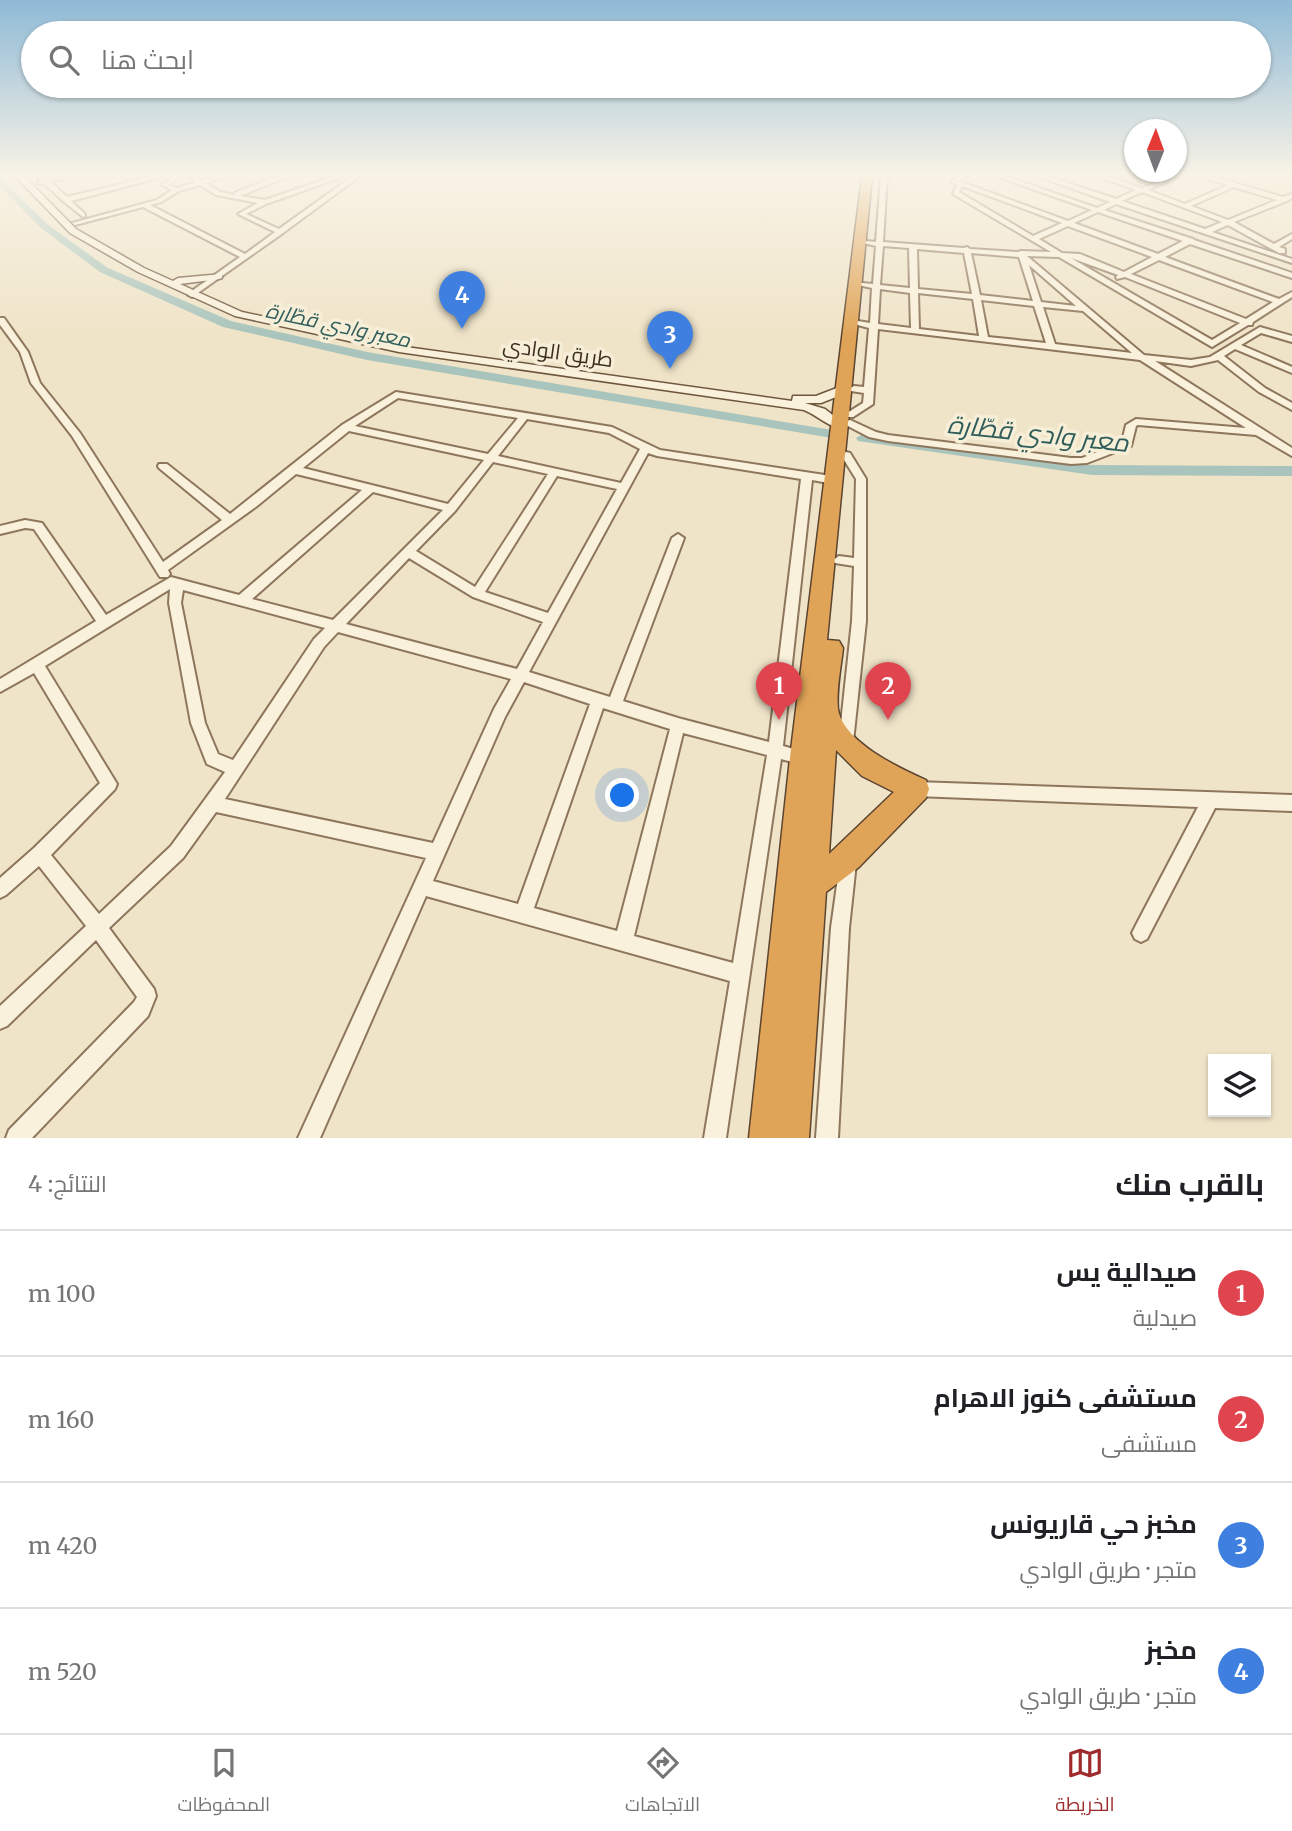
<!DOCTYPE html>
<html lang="ar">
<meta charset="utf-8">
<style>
:root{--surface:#fff;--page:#f6f6f6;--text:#202124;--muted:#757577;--line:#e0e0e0;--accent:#9e2a2b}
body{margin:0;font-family:Merriweather,Cairo,serif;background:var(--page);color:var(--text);direction:rtl}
.controls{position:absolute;right:21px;bottom:21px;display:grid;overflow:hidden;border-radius:0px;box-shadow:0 2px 5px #0004}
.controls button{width:63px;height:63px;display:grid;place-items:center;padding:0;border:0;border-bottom:2px solid var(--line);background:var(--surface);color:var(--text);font:35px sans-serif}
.compass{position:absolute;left:1124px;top:119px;width:63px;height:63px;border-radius:50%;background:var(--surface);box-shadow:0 2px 5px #0004;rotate:1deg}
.you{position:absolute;left:623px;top:796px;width:24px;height:24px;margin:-18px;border:5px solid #fff;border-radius:50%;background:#1a73e8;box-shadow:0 0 0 10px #1a73e833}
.badge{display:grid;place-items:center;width:46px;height:46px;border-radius:50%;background:var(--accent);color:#fff;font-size:23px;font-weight:700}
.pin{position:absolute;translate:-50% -58px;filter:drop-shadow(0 2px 4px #0008)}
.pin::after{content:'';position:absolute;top:37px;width:24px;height:21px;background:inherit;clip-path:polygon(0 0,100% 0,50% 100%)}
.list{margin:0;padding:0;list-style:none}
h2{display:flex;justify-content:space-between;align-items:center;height:91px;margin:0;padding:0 28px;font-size:30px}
h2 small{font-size:23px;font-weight:400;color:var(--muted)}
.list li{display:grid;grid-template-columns:46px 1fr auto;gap:21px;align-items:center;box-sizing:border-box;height:126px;padding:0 28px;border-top:2px solid var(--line)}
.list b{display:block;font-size:26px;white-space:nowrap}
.list p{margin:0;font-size:23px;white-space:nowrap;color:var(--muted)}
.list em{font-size:23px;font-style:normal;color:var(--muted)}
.icon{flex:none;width:38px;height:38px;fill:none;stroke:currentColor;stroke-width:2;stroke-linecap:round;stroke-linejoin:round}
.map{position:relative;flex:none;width:1292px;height:1138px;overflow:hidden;direction:ltr}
.search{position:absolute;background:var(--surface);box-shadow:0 2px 5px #0004;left:21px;right:21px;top:21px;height:77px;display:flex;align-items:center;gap:18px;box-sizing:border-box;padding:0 24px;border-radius:38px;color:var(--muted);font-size:26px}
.sheet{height:595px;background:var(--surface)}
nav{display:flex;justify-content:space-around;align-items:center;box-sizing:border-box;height:98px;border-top:2px solid var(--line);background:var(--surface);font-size:19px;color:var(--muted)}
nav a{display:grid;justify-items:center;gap:4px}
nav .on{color:var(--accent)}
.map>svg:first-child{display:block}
</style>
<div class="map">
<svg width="1292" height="1138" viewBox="0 0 1292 1138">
<rect width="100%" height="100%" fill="#f0e4c8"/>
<polygon fill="#e6deb5" points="1216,176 1292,176 1292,187 1276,194"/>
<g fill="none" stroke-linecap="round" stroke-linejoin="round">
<g fill="#a9c4bc" fill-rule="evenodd">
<polygon points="0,178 47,224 108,268 231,321 367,352 832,430 839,434 832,438 367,360 223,327 100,272 41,228 0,186"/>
<polygon points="863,434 1092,465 1292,466 1292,476 1092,475 858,441 856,438"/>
</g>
<defs>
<g id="street">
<polygon points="37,176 44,176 47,179 72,176 51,182 67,197 154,176 162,177 71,201 85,214 85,216 83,217 63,201 45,184 38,184 38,182 42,181"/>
<path d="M173,176h7l-11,9 8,3 19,-6 -8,-6h8l6,5 14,-5h11l-21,7 14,9 14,3 2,-3 43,-16h10l-49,20 25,4 70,-24h10l-79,28 -20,10 33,15 74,-53h7l-77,57 -91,64 -4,-2 1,-2 51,-36 -97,-50 -68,18 -3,-2 85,-23 15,-10 -10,-5zM200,185l16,10 42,8 -20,11 37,18 -30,22 -95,-49 11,-3 18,-11z"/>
<path d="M881,176h6l-4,66 81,6 3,-1 3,2 48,3 3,-1 30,1 -98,-58 4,-10 -5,-2v-2l7,-4h9l-9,5 109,40 24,-11 -97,-34h10l92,32 13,-6 -73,-26h10l69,23 20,-9 -39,-14h10l35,12 17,-7 -11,-5h10l10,5 -20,9 37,14 43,-19 -28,-9h11l72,21 9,-3v4l-5,3 -53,21 40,22 18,-10v5l-13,8 6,2v4h-6l-51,-28 -16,7 80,27v4l-176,-59 -12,6 89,29 1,1 98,33v5l-102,-34 -25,13 114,42 13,-7v5l-39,25 -1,3h-4l-36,22 -153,-90 -32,-1 117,99 47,5 19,-3 50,-30 32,9v6l-31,-9 -20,12 51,22v6l-57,-24 -11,7 41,32 27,15v7l-33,-18 -41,-32 -27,6 -36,-5 137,87v8l-36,-21 -118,-10 -2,1 -5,20 -44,17 -16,1 -183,-23 -19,-4 -23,-12v-4l4,-1 26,12 12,3 183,23h11l40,-16 4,-17 10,-6 110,9 -106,-68 -262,-31 -5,75 -20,13h-6v-4l16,-10 1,-10 -13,-2 -2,-2 5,-3 10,1 5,-59 -15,-4 4,-3 12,2 2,-35 -14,-3 4,-2 11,1 3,-38 -13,-3 4,-2 9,1zM962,186l100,37 -29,13 -74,-44zM1234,187l43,13 -49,20 -37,-14zM1142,192l80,30 -17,7 -83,-28zM1098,212l85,29 -25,13 -84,-31zM1068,226l84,31 -28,15 -44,-18 -18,-1 -23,-14zM883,246l26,2 1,40 -30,-3zM917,249l47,4 8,41 -54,-5zM971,253l48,4 14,44 -53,-6zM1071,258l47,17 -2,2 1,2 8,-2 115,46 -28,17zM1159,260l114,42 -27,17 -115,-45zM1029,265l47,41 -35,-4zM880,289l30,4 1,35 -33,-4zM918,293l55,6 6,37 -60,-7zM981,300l53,6 12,37 -58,-6zM1043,307l40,4 49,42 -77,-9z"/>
<path d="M0,318h4l24,34 12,31 40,50 83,129 59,-42 -63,-52 -1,-2 1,-2h8l63,50 112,-89 54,-33 216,35 48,23 178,27 1,3 -5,4 -22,-4 -29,266 25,7 3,5 -3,5 -5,2 -22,-6 -55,379h-22l26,-157 -304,-85 -106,242h-22l128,-280 -210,-46 -33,46 -74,70 45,61 2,7 -8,20 -116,122h-26l3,-8 125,-128 3,-5 -41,-57 -89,86 -7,3v-23l86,-80 -47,-60 -33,29 -6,3v-20l34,-30 66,-65 -66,-110 -34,19v-13l96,-58 -62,-92 -9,-1 -25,6v-8l25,-6 17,3 64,92 65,-38 68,18 123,-105 -66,-16 -39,32 -89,64 2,4 -2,3h-8l-88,-141 -41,-53 -11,-31 -20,-27zM398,398l120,20 -30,36 -133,-28zM527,419l82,14 31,16 -19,34 -123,-27zM349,431l135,29 -36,44 -145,-36zM648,453l9,3 144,23 -32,263 -91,-24 -55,-17 61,-163 -6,-4 -6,4 -62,159 -81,-25zM493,462l55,12 -73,113 -59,-36 39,-40zM557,476l60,13 -69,124 -63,-21zM373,492l70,18 -110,110 -81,-21zM409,558l64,39 70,25 -26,47 -171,-45zM170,589l-1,14 22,120 16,41 18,8 -54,74 -72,68 -48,-59 64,-66 2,-5 -72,-118zM183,590l142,38 -11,11 -81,121 -15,-6 -13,-31 -24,-120zM338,632l173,47 -17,30 -61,134 -208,-44 99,-152zM524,682l66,22 -72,200 -85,-23 72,-164zM603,708l67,21 -53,202 -83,-23zM683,733l84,22 -34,208 -99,-27z"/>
<polygon points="846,452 850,453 866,479 866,621 853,742 851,747 846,749 841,747 839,742 852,621 854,566 835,563 833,560 839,556 854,558 856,479 841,455"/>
<polygon points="916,782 1292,795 1292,811 1215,808 1147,939 1141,942 1135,939 1132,933 1135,927 1198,807 916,796 910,794 908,789 910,784"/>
<polygon points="848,855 854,857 856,863 849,928 838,1138 816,1138 831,928 840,863 842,857"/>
</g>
<path id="secondary" d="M15,176h9l52,53 68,39 29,13 5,-3 44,-4v4l-3,1 -39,5 62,28 157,34 393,55 1,-5h23l26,-10 4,1v6l-25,10h-16l20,6 20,16 -1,3c-14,1 -27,-13 -40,-18l-405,-58 -164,-36 -97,-44 -68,-39z"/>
<path id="highway" d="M862,176h10l-45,464 12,1 4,7c-2,19 -7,42 -5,61 5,33 61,59 88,71l3,9 -3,9 -67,69 -33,25 -17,246h-60l41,-380zM836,750l26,26 32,16 -65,62z"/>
</defs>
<use href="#street" stroke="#8d765c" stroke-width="4"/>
<use href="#secondary" stroke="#6f573f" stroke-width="3"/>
<use href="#highway" stroke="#5b4430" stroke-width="3"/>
<use href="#street" fill="#faf1dc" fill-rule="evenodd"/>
<use href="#secondary" fill="#faf1dc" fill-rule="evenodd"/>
<use href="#highway" fill="#e0a458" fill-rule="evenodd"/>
</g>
<linearGradient id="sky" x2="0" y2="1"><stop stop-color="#8fbad6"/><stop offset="0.52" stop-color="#f8f3e6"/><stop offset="1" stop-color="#f8f3e6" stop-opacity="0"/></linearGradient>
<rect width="1292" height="336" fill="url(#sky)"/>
<g text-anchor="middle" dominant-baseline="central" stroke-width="7" stroke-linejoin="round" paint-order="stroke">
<g font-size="21" font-style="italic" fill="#2f5d5a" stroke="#f7eed8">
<text transform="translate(338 325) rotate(12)">معبر وادي قطّارة</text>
</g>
<g font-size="21" fill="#3d2e20" stroke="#f7eed8">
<text transform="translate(558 352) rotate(8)">طريق الوادي</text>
</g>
<g font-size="26" font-style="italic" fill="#2f5d5a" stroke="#f7eed8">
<text transform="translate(1038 433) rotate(6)">معبر وادي قطّارة</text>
</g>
</g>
</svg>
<div class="controls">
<button><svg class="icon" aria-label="layers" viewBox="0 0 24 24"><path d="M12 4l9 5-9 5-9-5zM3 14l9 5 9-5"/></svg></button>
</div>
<svg class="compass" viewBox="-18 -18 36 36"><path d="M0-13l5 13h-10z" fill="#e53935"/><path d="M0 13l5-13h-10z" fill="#757577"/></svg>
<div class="you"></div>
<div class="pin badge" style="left:779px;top:720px;background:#e0444e">1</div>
<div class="pin badge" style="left:888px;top:720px;background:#e0444e">2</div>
<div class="pin badge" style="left:670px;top:369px;background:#3f7fe0">3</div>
<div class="pin badge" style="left:462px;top:329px;background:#3f7fe0">4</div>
<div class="search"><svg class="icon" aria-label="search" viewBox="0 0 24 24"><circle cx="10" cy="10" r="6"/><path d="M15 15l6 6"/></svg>ابحث هنا</div>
</div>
<section class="sheet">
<h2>بالقرب منك<small>النتائج: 4</small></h2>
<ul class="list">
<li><span class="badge" style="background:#e0444e">1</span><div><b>صيدالية يس</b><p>صيدلية</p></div><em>100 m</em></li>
<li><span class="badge" style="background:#e0444e">2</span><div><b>مستشفى كنوز الاهرام</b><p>مستشفى</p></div><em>160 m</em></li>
<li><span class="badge" style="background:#3f7fe0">3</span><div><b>مخبز حي قاريونس</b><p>متجر · طريق الوادي</p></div><em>420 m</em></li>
<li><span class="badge" style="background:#3f7fe0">4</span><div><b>مخبز</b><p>متجر · طريق الوادي</p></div><em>520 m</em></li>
</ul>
</section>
<nav>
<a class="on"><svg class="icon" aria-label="map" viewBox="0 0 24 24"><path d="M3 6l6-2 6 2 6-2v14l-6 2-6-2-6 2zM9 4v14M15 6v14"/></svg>الخريطة</a>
<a><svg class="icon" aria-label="directions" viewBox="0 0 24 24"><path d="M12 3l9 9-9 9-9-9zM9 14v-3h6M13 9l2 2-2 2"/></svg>الاتجاهات</a>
<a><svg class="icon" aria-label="saved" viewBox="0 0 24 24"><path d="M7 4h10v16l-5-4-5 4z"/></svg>المحفوظات</a>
</nav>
